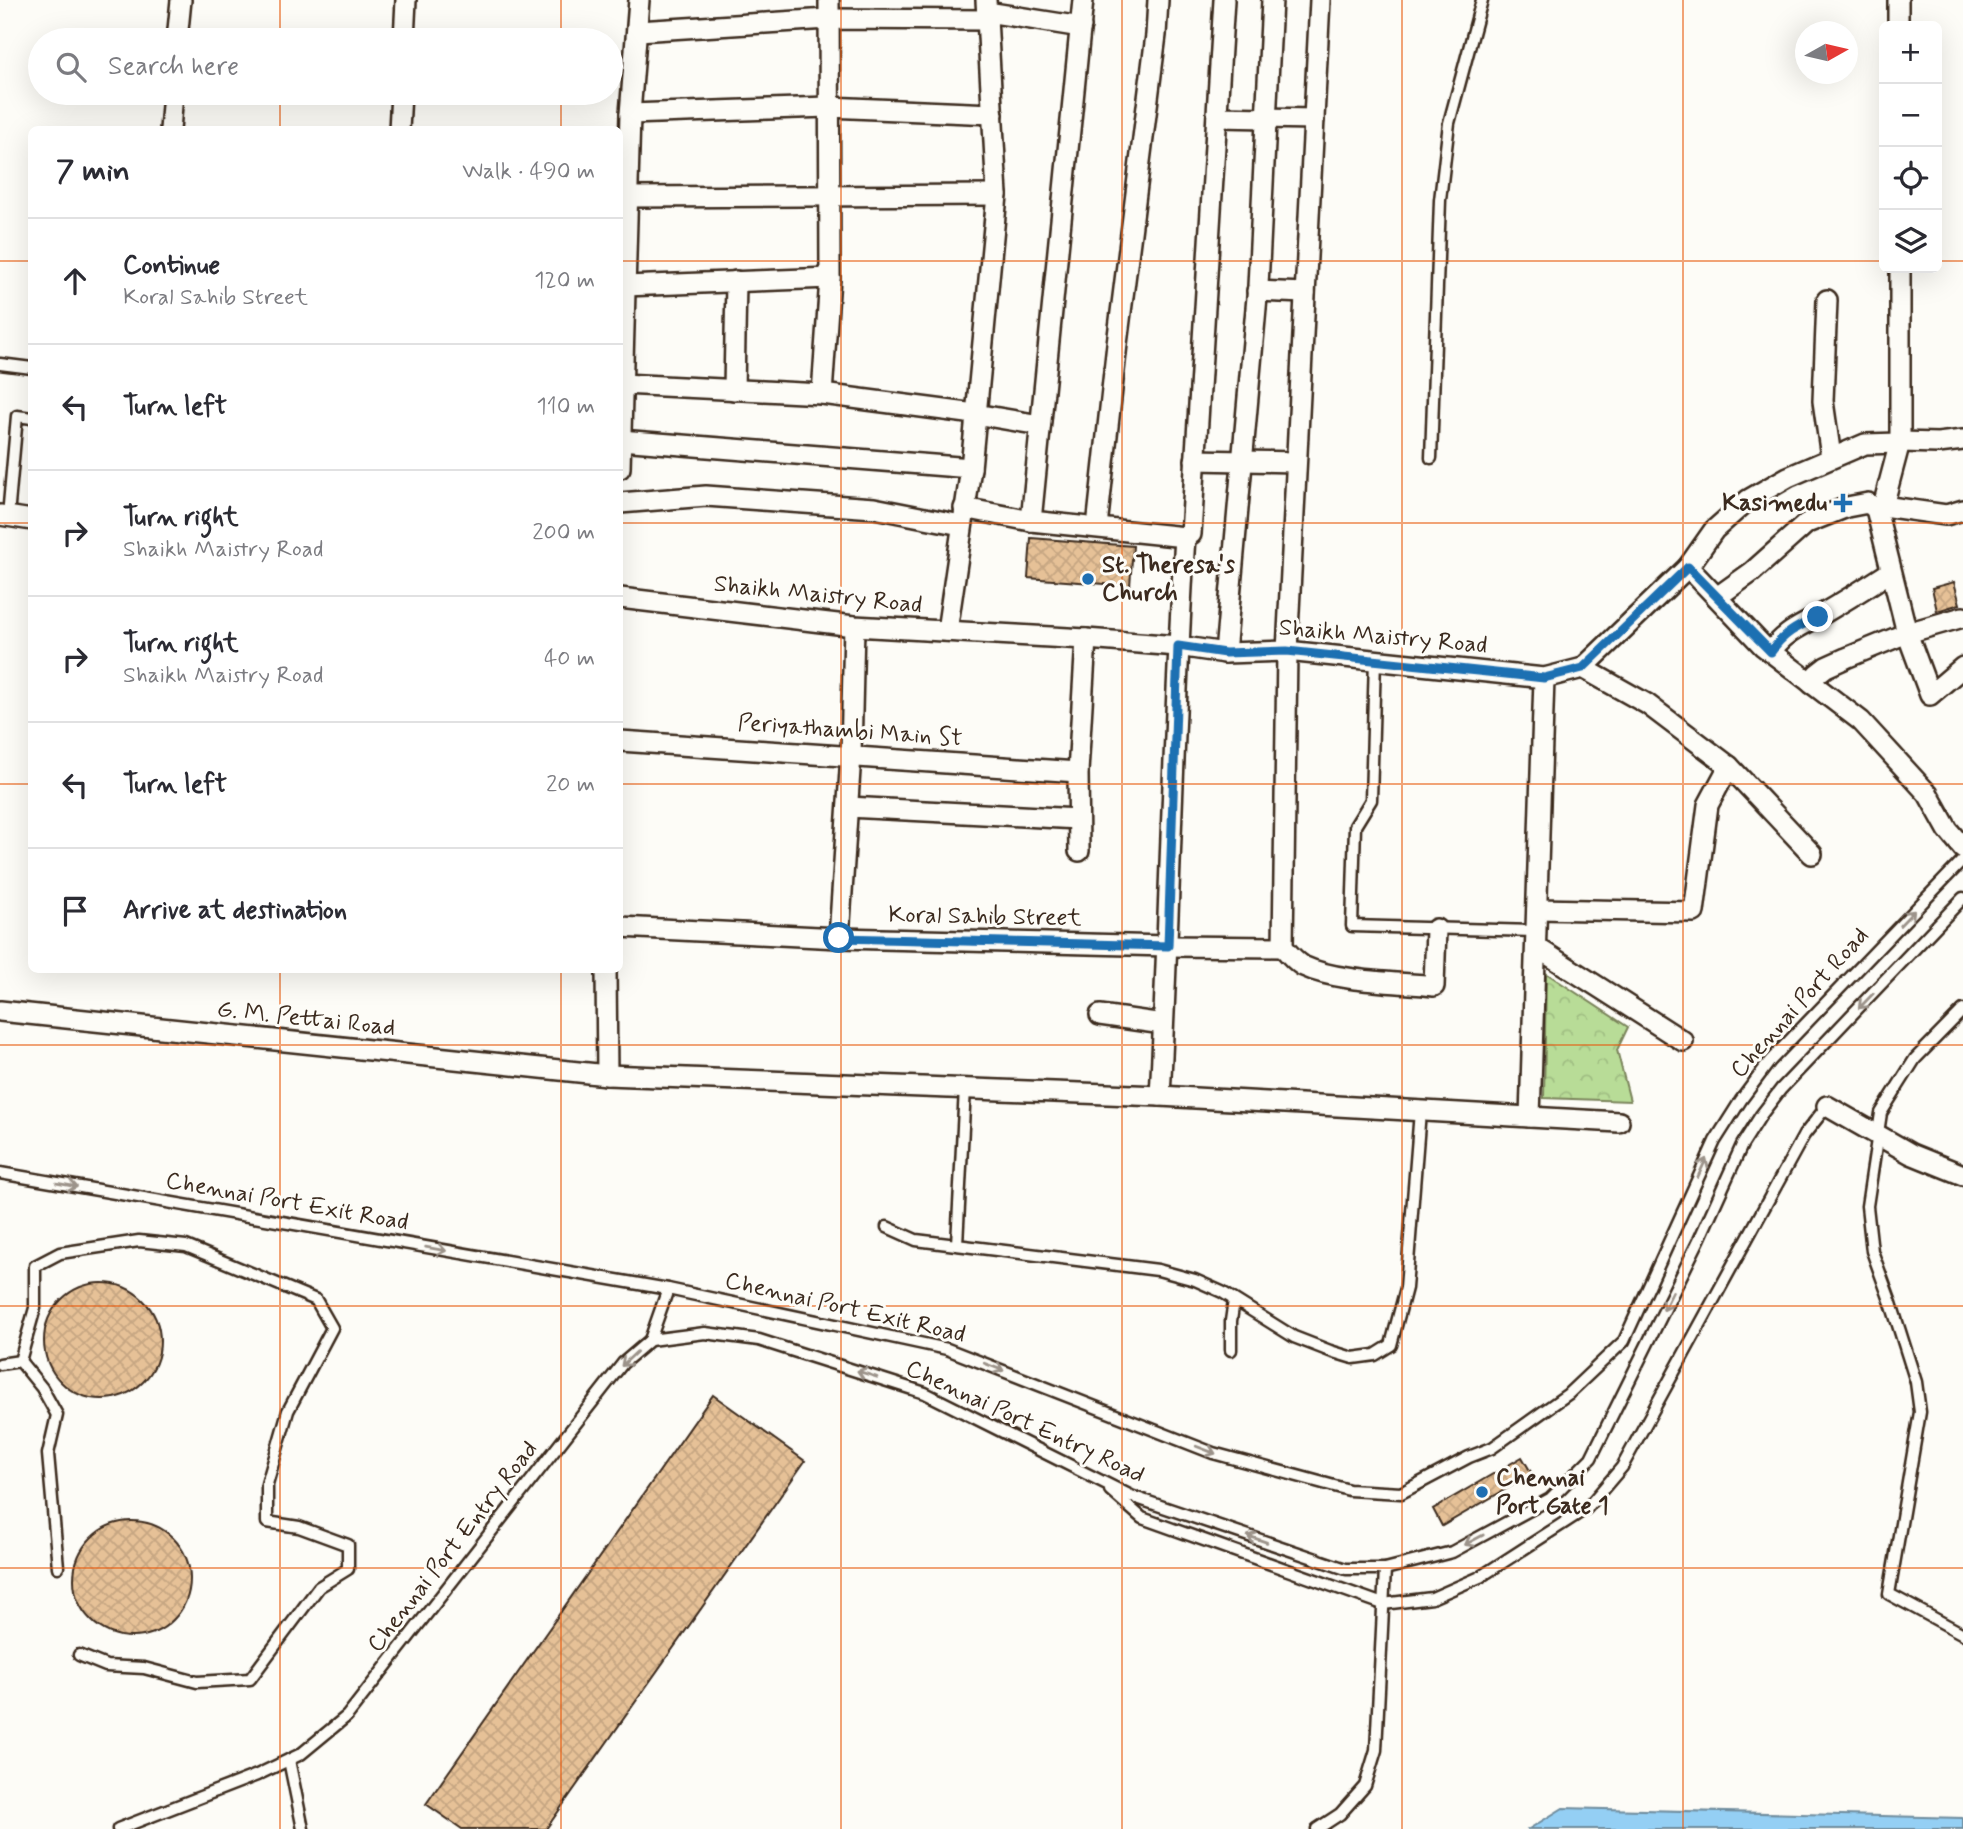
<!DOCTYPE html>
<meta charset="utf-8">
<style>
:root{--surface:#fff;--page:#f2f2f3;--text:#2b2b33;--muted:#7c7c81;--line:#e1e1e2}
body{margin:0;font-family:Mynerve,sans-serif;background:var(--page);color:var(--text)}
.controls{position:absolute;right:21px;top:21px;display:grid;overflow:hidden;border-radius:10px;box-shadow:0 7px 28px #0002}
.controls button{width:63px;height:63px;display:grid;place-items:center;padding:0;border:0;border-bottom:2px solid var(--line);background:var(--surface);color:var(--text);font:35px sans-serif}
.compass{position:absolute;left:1795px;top:21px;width:63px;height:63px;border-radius:50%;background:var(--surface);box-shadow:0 7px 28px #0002;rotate:82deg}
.stop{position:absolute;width:21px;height:21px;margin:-16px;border:5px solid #1f6fb2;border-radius:50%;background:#fff}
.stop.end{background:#1f6fb2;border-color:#fff;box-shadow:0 2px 7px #0008}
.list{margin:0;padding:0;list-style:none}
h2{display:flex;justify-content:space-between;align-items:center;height:91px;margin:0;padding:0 28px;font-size:30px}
h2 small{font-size:23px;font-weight:400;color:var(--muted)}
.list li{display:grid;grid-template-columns:46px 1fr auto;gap:21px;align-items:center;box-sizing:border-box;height:126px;padding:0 28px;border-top:2px solid var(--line)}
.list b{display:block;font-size:26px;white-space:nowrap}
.list p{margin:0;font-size:23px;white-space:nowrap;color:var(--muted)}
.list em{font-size:23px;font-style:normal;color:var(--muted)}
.icon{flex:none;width:38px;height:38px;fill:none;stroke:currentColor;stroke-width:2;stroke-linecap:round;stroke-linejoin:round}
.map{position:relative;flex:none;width:1963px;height:1829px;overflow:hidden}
.search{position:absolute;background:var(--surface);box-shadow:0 7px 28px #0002;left:28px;top:28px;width:595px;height:77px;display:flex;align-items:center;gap:18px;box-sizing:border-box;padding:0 24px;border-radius:38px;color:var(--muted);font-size:26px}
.panel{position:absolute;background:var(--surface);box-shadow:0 7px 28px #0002;left:28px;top:126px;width:595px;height:847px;border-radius:10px}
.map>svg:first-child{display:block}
</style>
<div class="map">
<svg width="1963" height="1829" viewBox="0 0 1963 1829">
<defs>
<pattern id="park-crowns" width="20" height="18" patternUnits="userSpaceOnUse" patternTransform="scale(1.75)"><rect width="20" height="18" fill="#b8dc97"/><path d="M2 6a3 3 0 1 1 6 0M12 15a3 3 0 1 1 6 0" fill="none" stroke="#9fbd82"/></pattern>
<pattern id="building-cross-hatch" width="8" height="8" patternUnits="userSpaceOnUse" patternTransform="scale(1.75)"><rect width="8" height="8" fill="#e6c197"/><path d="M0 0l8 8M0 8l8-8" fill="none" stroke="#c6a682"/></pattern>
</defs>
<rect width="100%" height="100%" fill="#fdfcf7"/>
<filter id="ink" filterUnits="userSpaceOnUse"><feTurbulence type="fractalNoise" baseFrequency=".0143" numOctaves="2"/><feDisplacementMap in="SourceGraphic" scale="14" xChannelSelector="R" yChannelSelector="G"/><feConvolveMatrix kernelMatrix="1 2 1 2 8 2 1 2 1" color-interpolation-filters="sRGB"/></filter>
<g filter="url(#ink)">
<polygon fill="url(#park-crowns)" stroke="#7a835a" stroke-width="2" points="1546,973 1628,1027 1617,1050 1630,1101 1544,1098"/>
<polygon fill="#94cff4" stroke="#708d9e" stroke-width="2" points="1563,1808 1963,1818 1963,1829 1529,1829"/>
<g fill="url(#building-cross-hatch)" stroke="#3b2a1e" stroke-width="2">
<polygon points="1031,538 1133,546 1130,586 1028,578"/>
<polygon points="1954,582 1960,604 1937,611 1932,588"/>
<circle cx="102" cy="1341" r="58"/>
<polygon points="713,1395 805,1461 546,1829 462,1829 426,1804"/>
<polygon points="1522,1457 1532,1474 1442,1526 1433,1509"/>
<circle cx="132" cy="1579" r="58"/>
</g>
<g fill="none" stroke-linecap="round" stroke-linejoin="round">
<defs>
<g id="service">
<polyline points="0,364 32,368"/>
<polyline points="1431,458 1440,200 1449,123 1482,0"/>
<polyline points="8,516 17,416 32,418"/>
<polyline points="1375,659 1371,800 1355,826 1352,926 1537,931"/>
<polyline points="1963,1010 1915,1059 1881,1113 1867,1206 1872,1251 1891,1303 1916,1382 1920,1412 1889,1594 1963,1634"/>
<polyline points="0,1173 668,1289 947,1349 1213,1453 1349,1490 1401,1493 1469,1457 1492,1448 1568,1394 1624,1341 1715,1141 1741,1100 1770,1061 1963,860"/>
<polyline points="887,1227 916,1240 1158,1270 1195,1280 1222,1292 1294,1337 1330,1351 1353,1358 1375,1355 1391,1345 1406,1288 1420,1111"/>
<polyline points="957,1244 965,1088"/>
<polyline points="650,1340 668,1289"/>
<polyline points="1231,1350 1231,1321 1234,1300"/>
<polyline points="20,1361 35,1308 35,1266 60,1253 139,1241 186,1246 316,1300 332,1328 288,1411 267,1484 267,1522 299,1527 348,1545 348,1569 319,1587 250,1679 197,1682 144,1668 106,1666 79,1655"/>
<polyline points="0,1364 20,1361 42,1388 57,1415 48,1454 58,1567"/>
<polyline points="1110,1490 1142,1518 1383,1604 1432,1598 1480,1577 1587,1508 1622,1467 1804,1135 1827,1106"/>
<polyline points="289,1760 303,1829"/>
<polyline points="118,1829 257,1775 301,1754 347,1716 623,1363 650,1340 705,1333 759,1340 925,1393 1131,1496 1346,1569 1385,1569 1452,1552 1550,1499 1591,1458 1699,1240 1742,1145 1761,1115 1781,1089 1963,898"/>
<polyline points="1317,1829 1340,1814 1365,1786 1376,1750 1385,1569"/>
</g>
<g id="minor">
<path d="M1320,0l-33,651 -4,296c6,7 12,14 20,19 34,16 93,16 131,20l2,-57"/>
<polyline points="1898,0 1898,26"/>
<polyline points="987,12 1081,27"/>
<polyline points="638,31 828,19 988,20"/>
<polyline points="177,40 181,0"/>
<polyline points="404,40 406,0"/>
<polyline points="630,114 828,107 993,114"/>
<polyline points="1217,117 1314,119"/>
<polyline points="170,130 173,93"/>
<polyline points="399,130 401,93"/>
<polyline points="628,197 997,195"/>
<polyline points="1900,268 1900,442 1883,506 1876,509 1907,633 1930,695 1963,667"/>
<polyline points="625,286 830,278"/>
<polyline points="1257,291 1305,293"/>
<polyline points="1827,300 1823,401 1831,457"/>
<polyline points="622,384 822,394 975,414 1040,425"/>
<polyline points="734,390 736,281"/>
<polyline points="822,394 830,278 829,0"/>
<polyline points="620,440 971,468"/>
<polyline points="1900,442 1938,443 1963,440"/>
<polyline points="1195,460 1296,462"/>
<polyline points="620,468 630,114 639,0"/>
<polyline points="620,503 706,496 874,508 961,525"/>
<polyline points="1883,506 1946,515 1963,510"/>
<polyline points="964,508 1031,521 1185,537"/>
<polyline points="0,515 32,520"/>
<polyline points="1031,521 1083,0"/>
<polyline points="1097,527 1117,344 1156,35 1158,0"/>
<polyline points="1688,567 1714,530 1748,500 1788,477 1865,444 1899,443"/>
<polyline points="1717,597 1752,572 1807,523 1847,507 1868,503 1876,509"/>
<polyline points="620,598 854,626 1086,639 1178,646 1225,653 1287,651 1544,678 1583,668 1688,567 1763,646 1861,721 1928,794 1948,830 1963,848"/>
<polyline points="947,631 971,468 997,195 986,0"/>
<path d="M1771,652c12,-19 29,-25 48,-36 24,-14 48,-29 71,-44"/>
<polyline points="1225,653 1258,286 1272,0"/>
<polyline points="1583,668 1647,704 1729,766 1812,854"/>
<polyline points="1812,684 1817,674 1826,667 1846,658 1907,633 1963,617"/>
<polyline points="620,741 1078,772"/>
<polyline points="848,807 1078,819"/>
<polyline points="1079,851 1078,772 1086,639"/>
<polyline points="1537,909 1694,912 1708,805 1729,766"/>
<polyline points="620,927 839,938 1168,946 1283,947"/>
<polyline points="839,938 851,755 854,626"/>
<polyline points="1536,947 1683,1041"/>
<polyline points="606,970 607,1075"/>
<polyline points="0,1011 607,1075 1160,1096 1619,1122"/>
<polyline points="1100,1015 1163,1024"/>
<path d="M1160,1096c10,-186 13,-373 25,-559l6,-3 33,-534"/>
<polyline points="1827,1106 1911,1154 1963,1175"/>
<polyline points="1530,1117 1544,678"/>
</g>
</defs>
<use href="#service" stroke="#3b2a1e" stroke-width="15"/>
<use href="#minor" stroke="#3b2a1e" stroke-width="24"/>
<use href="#service" stroke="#fdfcf7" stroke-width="10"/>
<use href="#minor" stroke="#fdfcf7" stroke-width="19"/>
</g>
<defs><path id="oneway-shaft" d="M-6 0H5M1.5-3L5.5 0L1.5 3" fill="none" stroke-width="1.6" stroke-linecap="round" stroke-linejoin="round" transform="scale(1.75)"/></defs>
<g stroke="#9c938a">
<use href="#oneway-shaft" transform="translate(1907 918) rotate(-46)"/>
<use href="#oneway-shaft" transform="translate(1866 1001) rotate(134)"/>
<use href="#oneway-shaft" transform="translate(1702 1168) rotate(-65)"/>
<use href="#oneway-shaft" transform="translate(67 1185) rotate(10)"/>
<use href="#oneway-shaft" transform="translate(436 1249) rotate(10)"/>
<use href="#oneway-shaft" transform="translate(1668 1301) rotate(116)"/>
<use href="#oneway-shaft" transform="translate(629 1359) rotate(137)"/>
<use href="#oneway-shaft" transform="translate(994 1367) rotate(21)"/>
<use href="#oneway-shaft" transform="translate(867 1374) rotate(-162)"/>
<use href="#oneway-shaft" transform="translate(1206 1450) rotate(21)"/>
<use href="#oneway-shaft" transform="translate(1257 1539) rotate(-161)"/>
<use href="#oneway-shaft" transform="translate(1474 1540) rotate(152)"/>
</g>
</g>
<g fill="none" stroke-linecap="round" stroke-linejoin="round" filter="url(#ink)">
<path stroke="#1f6fb2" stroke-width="9" d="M839,938l329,8 10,-300 47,7 62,-2 257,27 39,-10 105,-101 83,85c12,-19 28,-26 47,-35"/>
</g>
<path fill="none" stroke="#e8590c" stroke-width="2" stroke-opacity="0.55" d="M280,0v40M561,0v40M841,0v1829M1122,0v1829M1402,0v1829M1683,0v1829M280,93v37M561,93v37M0,261h32M620,261h1264M1937,261h26M0,523h32M620,523h1343M0,784h32M620,784h1343M280,970v859M561,970v859M0,1045h1963M0,1306h1963M0,1568h1963"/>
<g fill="#1f6fb2" stroke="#fdfcf7" stroke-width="2.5">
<path d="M1839.5 492.5h7v7h7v7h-7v7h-7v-7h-7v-7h7z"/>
<circle cx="1088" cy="579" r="7"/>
<circle cx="1482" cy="1492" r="7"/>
</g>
<g text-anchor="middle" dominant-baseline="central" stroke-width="6" stroke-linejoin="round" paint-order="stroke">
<g font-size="24" font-weight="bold" fill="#3b2a1e" stroke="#fdfcf7" text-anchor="start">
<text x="1827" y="503" text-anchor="end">Kasimedu</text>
<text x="1102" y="565">St. Theresa's<tspan x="1102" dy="28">Church</tspan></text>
<text x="1496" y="1478">Chennai<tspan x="1496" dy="28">Port Gate 1</tspan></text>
</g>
<g font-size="24" fill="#3b2a1e" stroke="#fdfcf7">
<text transform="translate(818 595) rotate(6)">Shaikh Maistry Road</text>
<text transform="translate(1383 637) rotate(5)">Shaikh Maistry Road</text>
<text transform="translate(850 731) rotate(4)">Periyathambi Main St</text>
<text transform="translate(985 917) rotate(1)">Koral Sahib Street</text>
<text transform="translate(1800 1003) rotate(-48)">Chennai Port Road</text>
<text transform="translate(306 1019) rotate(6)">G. M. Pettai Road</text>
<text transform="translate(287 1202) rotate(10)">Chennai Port Exit Road</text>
<text transform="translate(845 1308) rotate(13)">Chennai Port Exit Road</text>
<text transform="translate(1025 1422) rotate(25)">Chennai Port Entry Road</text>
<text transform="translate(453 1547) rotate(-52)">Chennai Port Entry Road</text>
</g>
</g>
</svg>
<div class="controls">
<button>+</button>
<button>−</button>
<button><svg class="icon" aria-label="locate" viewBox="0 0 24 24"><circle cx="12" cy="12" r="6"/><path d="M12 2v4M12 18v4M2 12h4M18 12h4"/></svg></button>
<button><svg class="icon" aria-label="layers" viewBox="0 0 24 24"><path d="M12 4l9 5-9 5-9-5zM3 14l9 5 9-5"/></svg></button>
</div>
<svg class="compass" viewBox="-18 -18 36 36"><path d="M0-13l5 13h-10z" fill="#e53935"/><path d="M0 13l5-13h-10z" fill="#7c7c81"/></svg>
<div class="stop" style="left:839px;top:938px"></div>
<div class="stop end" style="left:1818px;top:617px"></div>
<div class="search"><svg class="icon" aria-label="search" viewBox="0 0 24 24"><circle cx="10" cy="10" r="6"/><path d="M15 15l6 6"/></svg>Search here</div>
<section class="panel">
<h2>7 min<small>Walk · 490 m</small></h2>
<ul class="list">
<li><svg class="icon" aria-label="ahead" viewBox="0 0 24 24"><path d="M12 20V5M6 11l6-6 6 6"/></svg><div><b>Continue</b><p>Koral Sahib Street</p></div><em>120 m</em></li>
<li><svg class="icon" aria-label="left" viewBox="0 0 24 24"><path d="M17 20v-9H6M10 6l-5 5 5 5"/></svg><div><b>Turn left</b></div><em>110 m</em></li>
<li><svg class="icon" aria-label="right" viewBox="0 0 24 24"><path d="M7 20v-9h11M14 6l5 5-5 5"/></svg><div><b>Turn right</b><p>Shaikh Maistry Road</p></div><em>200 m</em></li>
<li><svg class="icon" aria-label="right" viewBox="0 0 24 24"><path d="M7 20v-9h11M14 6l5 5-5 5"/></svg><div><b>Turn right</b><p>Shaikh Maistry Road</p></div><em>40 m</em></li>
<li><svg class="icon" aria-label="left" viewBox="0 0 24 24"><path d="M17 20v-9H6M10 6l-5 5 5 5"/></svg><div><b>Turn left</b></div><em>20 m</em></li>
<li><svg class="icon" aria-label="arrive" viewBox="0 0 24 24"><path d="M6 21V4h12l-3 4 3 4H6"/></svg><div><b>Arrive at destination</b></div></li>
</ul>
</section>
</div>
